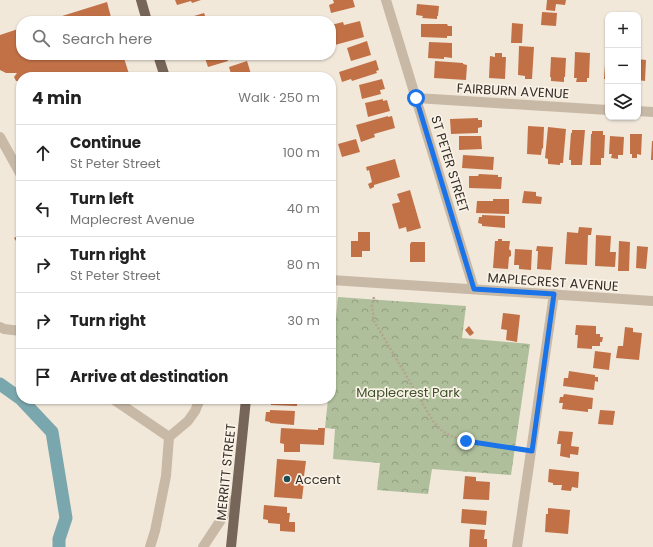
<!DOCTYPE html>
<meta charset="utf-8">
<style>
:root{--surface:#fff;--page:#f2f2f2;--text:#222;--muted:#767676;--line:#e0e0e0}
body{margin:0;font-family:Poppins,sans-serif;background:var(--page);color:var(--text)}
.controls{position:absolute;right:12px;top:12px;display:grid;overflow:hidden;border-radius:8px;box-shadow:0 1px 3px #0004}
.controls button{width:36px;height:36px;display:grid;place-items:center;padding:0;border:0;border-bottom:1px solid var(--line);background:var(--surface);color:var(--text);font:20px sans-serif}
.stop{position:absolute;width:12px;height:12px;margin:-9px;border:3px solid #1a73e8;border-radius:50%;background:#fff}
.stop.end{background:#1a73e8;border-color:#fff;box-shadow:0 1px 4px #0008}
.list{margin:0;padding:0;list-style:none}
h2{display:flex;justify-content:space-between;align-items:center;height:52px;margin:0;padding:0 16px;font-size:17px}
h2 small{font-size:13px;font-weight:400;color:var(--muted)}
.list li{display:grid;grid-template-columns:26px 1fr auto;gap:12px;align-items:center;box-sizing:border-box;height:56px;padding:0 16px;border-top:1px solid var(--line)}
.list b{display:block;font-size:15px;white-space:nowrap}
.list p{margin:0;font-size:13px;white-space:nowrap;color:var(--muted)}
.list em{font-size:13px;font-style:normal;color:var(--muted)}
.icon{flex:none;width:22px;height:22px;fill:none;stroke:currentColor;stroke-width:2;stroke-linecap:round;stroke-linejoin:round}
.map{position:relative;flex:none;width:653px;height:547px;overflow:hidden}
.search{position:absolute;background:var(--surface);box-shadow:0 1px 3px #0004;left:16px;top:16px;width:320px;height:44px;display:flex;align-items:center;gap:10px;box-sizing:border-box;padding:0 14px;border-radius:16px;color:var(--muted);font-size:15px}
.panel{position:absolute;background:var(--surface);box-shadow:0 1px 3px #0004;left:16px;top:72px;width:320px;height:332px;border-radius:16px}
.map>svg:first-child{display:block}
</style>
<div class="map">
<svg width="653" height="547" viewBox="0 0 653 547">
<defs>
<pattern id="park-crowns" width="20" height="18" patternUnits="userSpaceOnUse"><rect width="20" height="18" fill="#afbf9b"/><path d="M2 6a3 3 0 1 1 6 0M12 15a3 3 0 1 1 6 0" fill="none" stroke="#8f9c7e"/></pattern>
</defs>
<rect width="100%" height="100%" fill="#f1e8da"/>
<polygon fill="url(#park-crowns)" points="338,297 466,306 462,338 530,344 511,475 432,469 428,494 377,490 380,463 333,459 335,429 325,428 328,399 331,399 331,369"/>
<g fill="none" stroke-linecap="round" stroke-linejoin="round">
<polyline stroke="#7aa6ad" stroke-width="13" points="0,384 21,399 52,432 66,518 59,539 59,547"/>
</g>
<g fill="#c27147">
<polygon points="175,0 201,0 192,3 191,1 177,5"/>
<polygon points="333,0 353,0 355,7 331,13 329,5 334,3"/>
<polygon points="547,0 566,0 565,5 556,4 555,11 546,10"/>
<polygon points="107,2 112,21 46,21"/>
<polygon points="417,4 439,6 438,16 437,16 437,19 422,18 423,16 416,15"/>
<polygon points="542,12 557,13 556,26 541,25"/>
<polygon points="204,13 207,21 177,21"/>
<polygon points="360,21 364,37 335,45 331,31 331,25 343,22 344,25"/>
<polygon points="512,23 523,24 522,43 511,43"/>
<polygon points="421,24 447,24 448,26 452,26 452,36 447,36 447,38 421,37"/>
<polygon points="21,28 21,55 123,55 130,77 21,77 21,84 19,84 18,81 16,81 14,77 17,73 6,73 0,70 0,35"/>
<polygon points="367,41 371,55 351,61 347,48"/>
<polygon points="429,42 452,43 452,58 444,57 444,59 428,58"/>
<polygon points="519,46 534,47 532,79 525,79 525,76 518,75"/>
<polygon points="575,52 590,53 589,78 587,78 587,82 576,82 577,78 574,78"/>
<polygon points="495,53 502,53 502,57 506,57 505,79 489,78 490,56 495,57"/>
<polygon points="200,55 226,55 228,61 208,67 205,58 202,59"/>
<polygon points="551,57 566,58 565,77 564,77 564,82 551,81 551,77 550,77"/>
<polygon points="638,59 646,60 645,81 638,80"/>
<polygon points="376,60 379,70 376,71 377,73 352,81 351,79 342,82 339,72"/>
<polygon points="247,61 251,74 240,77 232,77 229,67"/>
<polygon points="435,61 463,63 463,64 467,65 466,80 434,78"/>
<polygon points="605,64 608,64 608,79 604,79"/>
<polygon points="382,79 385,89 380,90 381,94 362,99 359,85"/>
<polygon points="383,99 383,101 387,100 390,111 368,117 365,103"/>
<polygon points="388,116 388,117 392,116 395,128 374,134 375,137 361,142 356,125"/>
<polygon points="478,118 478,120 482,120 482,127 478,128 478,133 451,134 450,119"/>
<polygon points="528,126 544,127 543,149 542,148 541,155 527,154"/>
<polygon points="548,127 566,129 563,163 560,163 560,165 548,164 548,159 545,158"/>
<polygon points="572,130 585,130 582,165 571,165 571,160 569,160 571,133 572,133"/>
<polygon points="592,131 603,131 603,135 605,135 604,158 601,158 601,165 590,165 591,134 592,134"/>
<polygon points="630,134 642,134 641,155 637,154 637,158 632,158 632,154 630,154"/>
<polygon points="459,136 481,136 482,149 459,150"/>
<polygon points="610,136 624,137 623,155 618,155 618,159 611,158 612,154 609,154"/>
<polygon points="356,139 360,152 342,157 338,144"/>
<polygon points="652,141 653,141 653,160 651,160"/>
<polygon points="463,155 494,157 493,170 462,168"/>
<polygon points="395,159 400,177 374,185 374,187 370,189 368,184 372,182 369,170 367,171 366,167"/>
<polygon points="479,174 498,175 498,177 502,177 501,189 469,188 469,176 478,176"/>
<polygon points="410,190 421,228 407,232 406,227 399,229 392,204 400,202 397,194"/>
<polygon points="524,191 536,192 536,196 542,197 541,204 522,203"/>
<polygon points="493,199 509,199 509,214 476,213 477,201 493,201"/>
<polygon points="482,215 505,216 505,228 482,226 482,224 478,223 479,217 482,217"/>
<polygon points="579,227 592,228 591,235 588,235 587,265 565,264 567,232 578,233"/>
<polygon points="358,232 370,232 370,251 362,251 362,257 351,257 351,241 358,241"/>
<polygon points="21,234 21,248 14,238"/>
<polygon points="596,235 611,236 610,252 616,252 615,267 595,266"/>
<polygon points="331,238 332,238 334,253 331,254"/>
<polygon points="498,239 502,239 502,241 510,241 509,249 511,251 511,256 509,257 508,269 493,268 495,241 498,241"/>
<polygon points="619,241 630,242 629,271 618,271"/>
<polygon points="411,242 425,242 425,262 410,262 410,244 411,243"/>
<polygon points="537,246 553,247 551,270 537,269 538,251 536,251"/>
<polygon points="637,246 648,247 646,269 636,268"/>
<polygon points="515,249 532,250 531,270 519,269 519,265 514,265"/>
<polygon points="503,313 520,315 517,342 506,340 507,330 501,329"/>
<polygon points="576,325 596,326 596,334 600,334 600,337 603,337 602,342 600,342 600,346 592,346 592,349 577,348 578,335 575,335"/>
<polygon points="469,326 474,333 470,336 465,330"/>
<polygon points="625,327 633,328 633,332 642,333 639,360 616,358 618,346 623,346"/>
<polygon points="595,351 611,353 609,370 593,368"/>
<polygon points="569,371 595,375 595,377 598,377 598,382 595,381 594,390 563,386 564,378 568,378"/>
<polygon points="564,394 593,398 592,409 588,409 588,412 562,409 563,403 559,403 560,397 563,397"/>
<polygon points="268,399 300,399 300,404 297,404 297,406 271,405 271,403 268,403"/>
<polygon points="270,410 295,411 294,425 270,423 270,422 265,421 266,412 270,412"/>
<polygon points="600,410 615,411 613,425 598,424"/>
<polygon points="281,428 318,430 318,428 325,428 324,445 300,444 300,452 284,452 284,444 280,443"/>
<polygon points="559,431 573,432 571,446 579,447 578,455 570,454 570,458 560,456 561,444 557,444"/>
<polygon points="277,459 306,461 304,476 299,476 298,482 304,482 302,499 274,497"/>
<polygon points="549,469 579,472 578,488 572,487 571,491 561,490 562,485 553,485 553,483 548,482"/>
<polygon points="465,476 476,477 476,481 490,482 489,500 463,499"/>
<polygon points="264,505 287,507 287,513 290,513 289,522 295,522 295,532 280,531 280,524 268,523 268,520 263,519"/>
<polygon points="548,508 570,510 568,534 545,532 546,514 548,514"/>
<polygon points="462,509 487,511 486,525 461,523"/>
<polygon points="470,529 485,530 484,539 487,539 487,547 469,547"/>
</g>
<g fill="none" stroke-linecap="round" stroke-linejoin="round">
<polyline stroke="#b4a491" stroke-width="2.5" stroke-dasharray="2 2" stroke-linecap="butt" points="374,297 372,306 374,321 433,421 441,430 447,434 456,438 466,441 521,449"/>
<g stroke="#c8b9a7" stroke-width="10">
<polyline points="386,0 474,289"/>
<polyline points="416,98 608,110"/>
<polyline points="638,111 653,112"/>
<polyline points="0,137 21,175"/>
<polyline points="331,280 653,301"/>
<polyline points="0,327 4,329 21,331"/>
<polyline points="113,399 169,437 166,476 155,531 150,547"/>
<polyline points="169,437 188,421 195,411 200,399"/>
<polyline points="203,547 236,497"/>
<polyline points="517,547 554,294"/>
</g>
<g stroke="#766659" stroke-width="10">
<polyline points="141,0 147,21"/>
<polyline points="158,55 165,77"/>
<polyline points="231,547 246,399"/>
</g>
</g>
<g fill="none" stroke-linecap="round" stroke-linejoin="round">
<polyline stroke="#1a73e8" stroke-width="5" points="416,98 474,289 554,294 532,451 466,441"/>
</g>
<circle fill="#1e4c55" stroke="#f9f2e6" stroke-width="1.5" cx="287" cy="479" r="4"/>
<g text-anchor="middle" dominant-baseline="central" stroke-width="3.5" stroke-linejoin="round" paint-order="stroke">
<g font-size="13" fill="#352d27" stroke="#f9f2e6">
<text transform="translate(513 91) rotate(3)">FAIRBURN AVENUE</text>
<text transform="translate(450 164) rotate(73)">ST PETER STREET</text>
<text transform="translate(553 282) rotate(4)">MAPLECREST AVENUE</text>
<text transform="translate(226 472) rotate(-84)">MERRITT STREET</text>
</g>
<g font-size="13" fill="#40522c" stroke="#f9f2e6">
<text x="408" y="392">Maplecrest Park</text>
</g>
<g font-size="13" fill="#352d27" stroke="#f9f2e6" text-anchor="start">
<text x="295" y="479">Accent</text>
</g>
</g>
</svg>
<div class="controls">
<button>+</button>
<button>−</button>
<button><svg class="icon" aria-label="layers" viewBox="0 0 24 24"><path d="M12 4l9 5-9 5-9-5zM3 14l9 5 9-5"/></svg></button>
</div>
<div class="stop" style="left:416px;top:98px"></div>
<div class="stop end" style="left:466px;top:441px"></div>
<div class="search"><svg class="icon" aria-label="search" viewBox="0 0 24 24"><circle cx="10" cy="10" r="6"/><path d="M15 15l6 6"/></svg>Search here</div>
<section class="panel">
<h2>4 min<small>Walk · 250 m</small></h2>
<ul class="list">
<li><svg class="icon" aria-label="ahead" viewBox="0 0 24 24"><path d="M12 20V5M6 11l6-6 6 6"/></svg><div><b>Continue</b><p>St Peter Street</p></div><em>100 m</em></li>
<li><svg class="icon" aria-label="left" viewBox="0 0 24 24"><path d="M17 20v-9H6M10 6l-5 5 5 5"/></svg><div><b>Turn left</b><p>Maplecrest Avenue</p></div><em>40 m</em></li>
<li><svg class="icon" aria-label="right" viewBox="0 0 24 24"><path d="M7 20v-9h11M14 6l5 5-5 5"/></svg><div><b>Turn right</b><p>St Peter Street</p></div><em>80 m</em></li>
<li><svg class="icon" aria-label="right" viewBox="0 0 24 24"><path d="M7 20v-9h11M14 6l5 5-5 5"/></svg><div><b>Turn right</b></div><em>30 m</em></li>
<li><svg class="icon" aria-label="arrive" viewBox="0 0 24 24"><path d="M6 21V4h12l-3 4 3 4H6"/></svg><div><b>Arrive at destination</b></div></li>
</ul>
</section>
</div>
